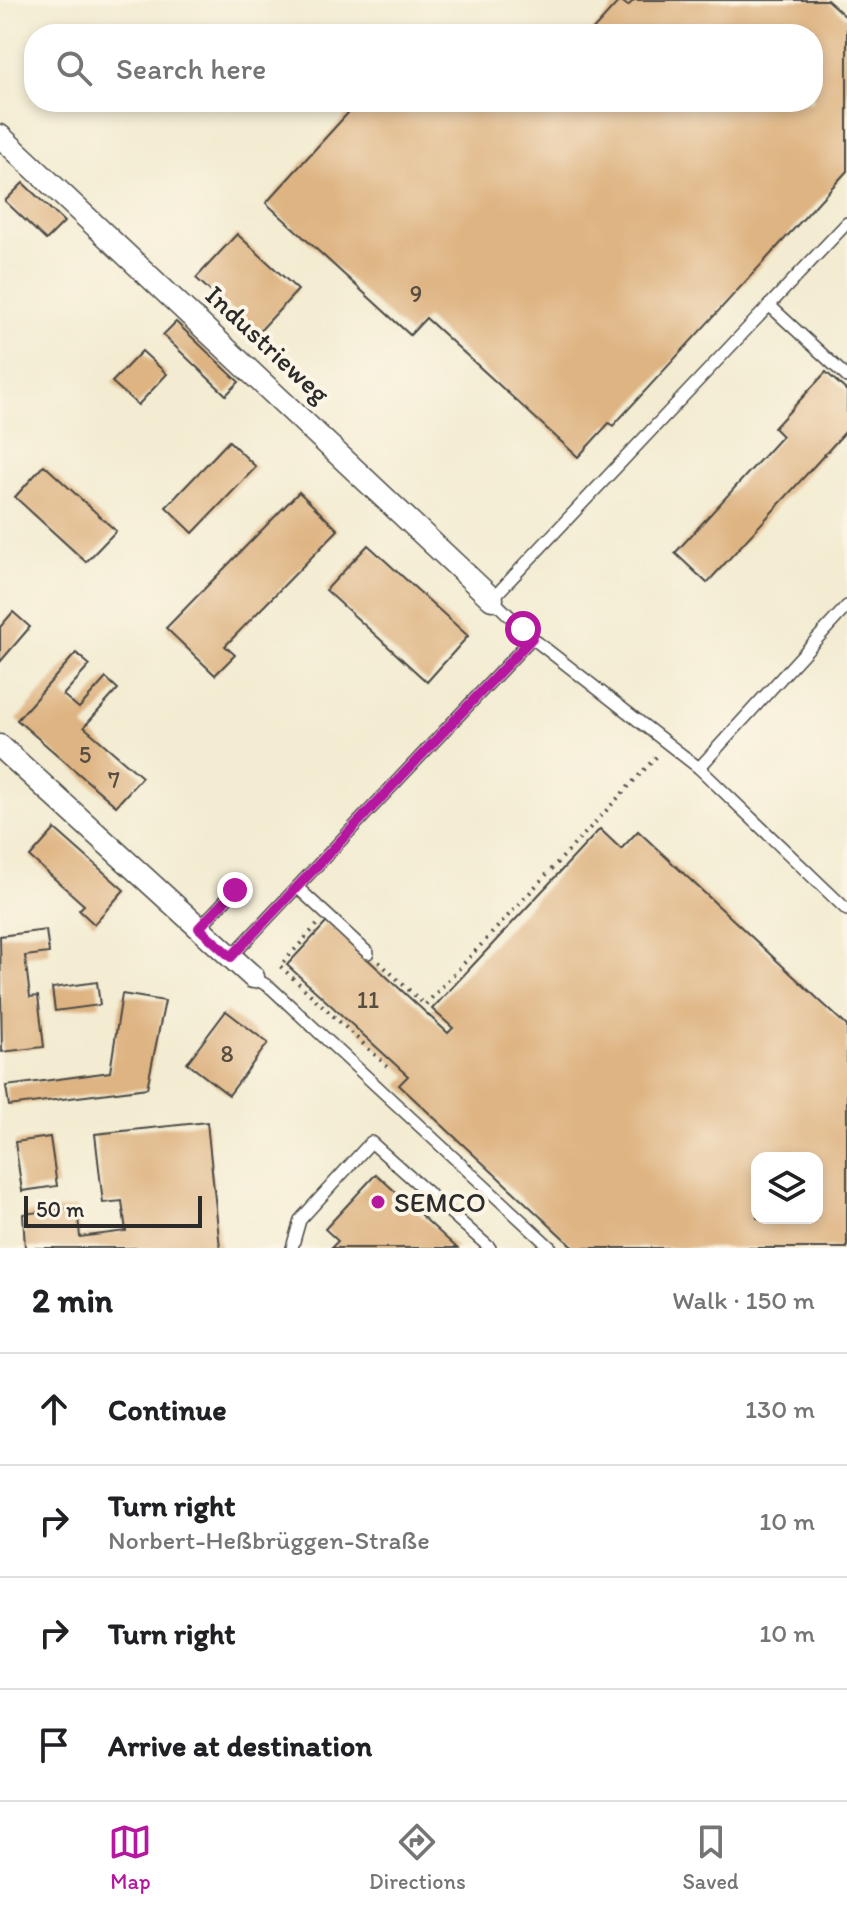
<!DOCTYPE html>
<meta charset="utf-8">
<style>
:root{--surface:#fff;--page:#f2f2f2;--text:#202124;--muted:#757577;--line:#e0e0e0;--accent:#b5179e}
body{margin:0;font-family:Itim,sans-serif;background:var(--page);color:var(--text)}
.controls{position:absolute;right:24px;bottom:24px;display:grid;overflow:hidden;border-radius:16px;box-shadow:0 4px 12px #0003}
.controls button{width:72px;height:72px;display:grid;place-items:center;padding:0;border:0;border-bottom:2px solid var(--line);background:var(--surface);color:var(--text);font:40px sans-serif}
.scale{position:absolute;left:24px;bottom:20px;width:178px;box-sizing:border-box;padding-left:8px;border:4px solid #2b2b2b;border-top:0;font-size:22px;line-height:28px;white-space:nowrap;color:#2b2b2b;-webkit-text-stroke:6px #fcf5e5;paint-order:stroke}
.stop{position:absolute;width:24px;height:24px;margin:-18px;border:6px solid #b5179e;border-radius:50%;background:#fff}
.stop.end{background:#b5179e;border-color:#fff;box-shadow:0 2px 8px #0008}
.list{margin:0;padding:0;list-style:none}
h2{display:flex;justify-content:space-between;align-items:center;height:104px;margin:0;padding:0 32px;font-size:34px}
h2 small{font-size:26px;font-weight:400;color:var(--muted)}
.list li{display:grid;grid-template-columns:52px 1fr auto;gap:24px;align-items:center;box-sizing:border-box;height:112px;padding:0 32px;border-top:2px solid var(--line)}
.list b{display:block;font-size:30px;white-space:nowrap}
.list p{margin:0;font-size:26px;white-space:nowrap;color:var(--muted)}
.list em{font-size:26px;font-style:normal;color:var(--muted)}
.icon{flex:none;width:44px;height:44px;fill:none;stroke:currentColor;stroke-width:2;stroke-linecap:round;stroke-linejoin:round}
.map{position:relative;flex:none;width:847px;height:1248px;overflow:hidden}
.search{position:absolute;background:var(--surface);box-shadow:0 4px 12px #0003;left:24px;right:24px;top:24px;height:88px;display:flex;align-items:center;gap:20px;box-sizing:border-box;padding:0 28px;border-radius:32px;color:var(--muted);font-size:30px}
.sheet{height:552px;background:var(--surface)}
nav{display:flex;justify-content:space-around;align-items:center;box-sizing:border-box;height:112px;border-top:2px solid var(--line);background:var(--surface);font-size:22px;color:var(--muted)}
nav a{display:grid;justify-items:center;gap:4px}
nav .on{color:var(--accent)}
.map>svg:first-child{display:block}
</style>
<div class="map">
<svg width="847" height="1248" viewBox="0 0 847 1248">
<rect width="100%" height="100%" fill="#fcf5e5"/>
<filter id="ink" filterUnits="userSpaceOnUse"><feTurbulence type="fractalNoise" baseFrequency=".0125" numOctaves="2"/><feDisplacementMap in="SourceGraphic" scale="16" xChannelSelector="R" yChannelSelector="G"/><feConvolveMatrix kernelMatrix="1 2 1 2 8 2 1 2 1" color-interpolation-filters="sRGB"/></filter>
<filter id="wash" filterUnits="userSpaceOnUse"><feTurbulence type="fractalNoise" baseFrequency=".006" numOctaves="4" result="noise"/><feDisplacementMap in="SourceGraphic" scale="32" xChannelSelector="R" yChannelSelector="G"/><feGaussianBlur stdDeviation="1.8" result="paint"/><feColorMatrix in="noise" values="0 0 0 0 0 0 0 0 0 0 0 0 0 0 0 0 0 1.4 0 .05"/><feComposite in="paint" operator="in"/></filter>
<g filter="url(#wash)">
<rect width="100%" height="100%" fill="#f3ecd2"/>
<g id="blocks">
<g fill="#deb482" fill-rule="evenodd">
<polygon points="620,0 628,6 634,0 827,0 847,18 847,171 613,426 609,423 578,457 426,318 410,335 266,203 358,102 490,102 499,110 507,102 813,102 813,34 589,34"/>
<polygon points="23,183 64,222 46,240 5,201"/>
<polygon points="237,234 298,290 257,334 196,278"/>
<polygon points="176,322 239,382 226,395 163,335"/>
<polygon points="142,351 167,374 138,405 112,382"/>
<polygon points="826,372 847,391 847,430 707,583 675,553 782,436 774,428"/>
<polygon points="229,441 256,467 193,533 166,507"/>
<polygon points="44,465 116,531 86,562 15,497"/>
<polygon points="299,492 338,530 225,646 235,655 215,675 166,628"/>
<polygon points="368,545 468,636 427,682 326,590"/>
<polygon points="13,612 30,627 0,662 0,627"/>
<polygon points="76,653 90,665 63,695 79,708 106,678 118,689 84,727 142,777 116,806 17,720"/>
<polygon points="55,829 124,890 94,924 79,910 84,905 30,857"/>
<path d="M600,829l21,20 17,-18 209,195v222h-273l-175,-163 9,-9 -121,-111 40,-43 121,111 5,-5 -21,-19zM757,1158h60v60h-60z"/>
<polygon points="46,930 49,953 25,956 30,997 38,996 44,1047 2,1052 0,936"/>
<polygon points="97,982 100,1005 55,1011 52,988"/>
<polygon points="122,994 165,1001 147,1088 9,1106 6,1086 110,1072"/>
<polygon points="226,1011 268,1043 229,1095 187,1063"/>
<polygon points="207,1122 220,1248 25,1248 23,1214 77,1207 80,1237 126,1231 122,1201 103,1203 95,1134"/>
<polygon points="50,1137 57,1186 22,1191 15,1142"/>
<polygon points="376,1174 457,1248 331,1248 338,1241 325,1229"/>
</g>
</g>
</g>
<g filter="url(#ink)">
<use href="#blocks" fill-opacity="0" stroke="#494844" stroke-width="2"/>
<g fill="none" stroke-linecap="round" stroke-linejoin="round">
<defs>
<g id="lane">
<polyline points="847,223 492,599 532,638 699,768 847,910"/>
<polyline points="769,305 847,377"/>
<polyline points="699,768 847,606"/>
<polyline points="297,887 368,953"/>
<polyline points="199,928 235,890"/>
<polyline points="231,957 532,638"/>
<polyline points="253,977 271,988 551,1248"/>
<polyline points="292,1248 300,1220 371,1142 490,1248"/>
</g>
<g id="street">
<polyline points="0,136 492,599"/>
<polyline points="0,746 253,977"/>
</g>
</defs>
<use href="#lane" stroke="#494844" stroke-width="14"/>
<use href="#street" stroke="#494844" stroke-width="25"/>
<g stroke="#494844" stroke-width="4" stroke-dasharray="2 6" stroke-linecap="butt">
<polyline points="317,925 280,966 389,1068"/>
<polyline points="379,962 425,1005 657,756"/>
</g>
<use href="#lane" stroke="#fff" stroke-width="11"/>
<use href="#street" stroke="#fff" stroke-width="22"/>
</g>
</g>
<g fill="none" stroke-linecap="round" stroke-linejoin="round" filter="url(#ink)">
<polyline stroke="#b5179e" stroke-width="10" points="235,890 199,928 231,957 532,638 523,629"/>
</g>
<circle fill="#b5179e" stroke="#fcf5e5" stroke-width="3" cx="378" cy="1202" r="8"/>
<g text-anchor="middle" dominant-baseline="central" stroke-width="8" stroke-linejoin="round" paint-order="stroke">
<g font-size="24" fill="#584d41">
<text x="416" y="293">9</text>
<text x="85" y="754">5</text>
<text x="114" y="779">7</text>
<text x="368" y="999">11</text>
<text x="227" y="1053">8</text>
</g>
<g font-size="28" fill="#2b2b2b" stroke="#fcf5e5">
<text transform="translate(268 344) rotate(43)">Industrieweg</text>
</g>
<g font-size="28" fill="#2b2b2b" stroke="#fcf5e5" text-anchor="start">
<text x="394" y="1202">SEMCO</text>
</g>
</g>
</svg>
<div class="controls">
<button><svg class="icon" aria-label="layers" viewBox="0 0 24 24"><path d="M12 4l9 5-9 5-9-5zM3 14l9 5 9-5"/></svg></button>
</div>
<div class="scale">50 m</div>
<div class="stop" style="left:523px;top:629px"></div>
<div class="stop end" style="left:235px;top:890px"></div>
<div class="search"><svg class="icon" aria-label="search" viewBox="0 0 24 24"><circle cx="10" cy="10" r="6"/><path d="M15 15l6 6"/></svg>Search here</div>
</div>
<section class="sheet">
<h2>2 min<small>Walk · 150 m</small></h2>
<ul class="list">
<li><svg class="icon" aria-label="ahead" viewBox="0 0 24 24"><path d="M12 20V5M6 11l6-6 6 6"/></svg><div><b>Continue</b></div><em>130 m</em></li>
<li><svg class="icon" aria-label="right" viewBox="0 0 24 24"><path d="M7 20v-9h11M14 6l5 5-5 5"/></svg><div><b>Turn right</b><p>Norbert-Heßbrüggen-Straße</p></div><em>10 m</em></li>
<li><svg class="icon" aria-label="right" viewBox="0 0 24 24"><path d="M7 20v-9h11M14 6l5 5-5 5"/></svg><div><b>Turn right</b></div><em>10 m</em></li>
<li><svg class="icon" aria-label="arrive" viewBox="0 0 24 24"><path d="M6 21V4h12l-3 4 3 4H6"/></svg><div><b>Arrive at destination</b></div></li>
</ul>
</section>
<nav>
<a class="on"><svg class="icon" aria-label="map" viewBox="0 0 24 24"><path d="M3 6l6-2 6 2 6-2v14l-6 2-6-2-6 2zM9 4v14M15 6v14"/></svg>Map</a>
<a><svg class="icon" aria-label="directions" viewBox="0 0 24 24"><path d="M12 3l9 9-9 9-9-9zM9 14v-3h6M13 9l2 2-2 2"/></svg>Directions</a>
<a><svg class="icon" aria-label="saved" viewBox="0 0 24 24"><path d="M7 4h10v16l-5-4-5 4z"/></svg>Saved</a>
</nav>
